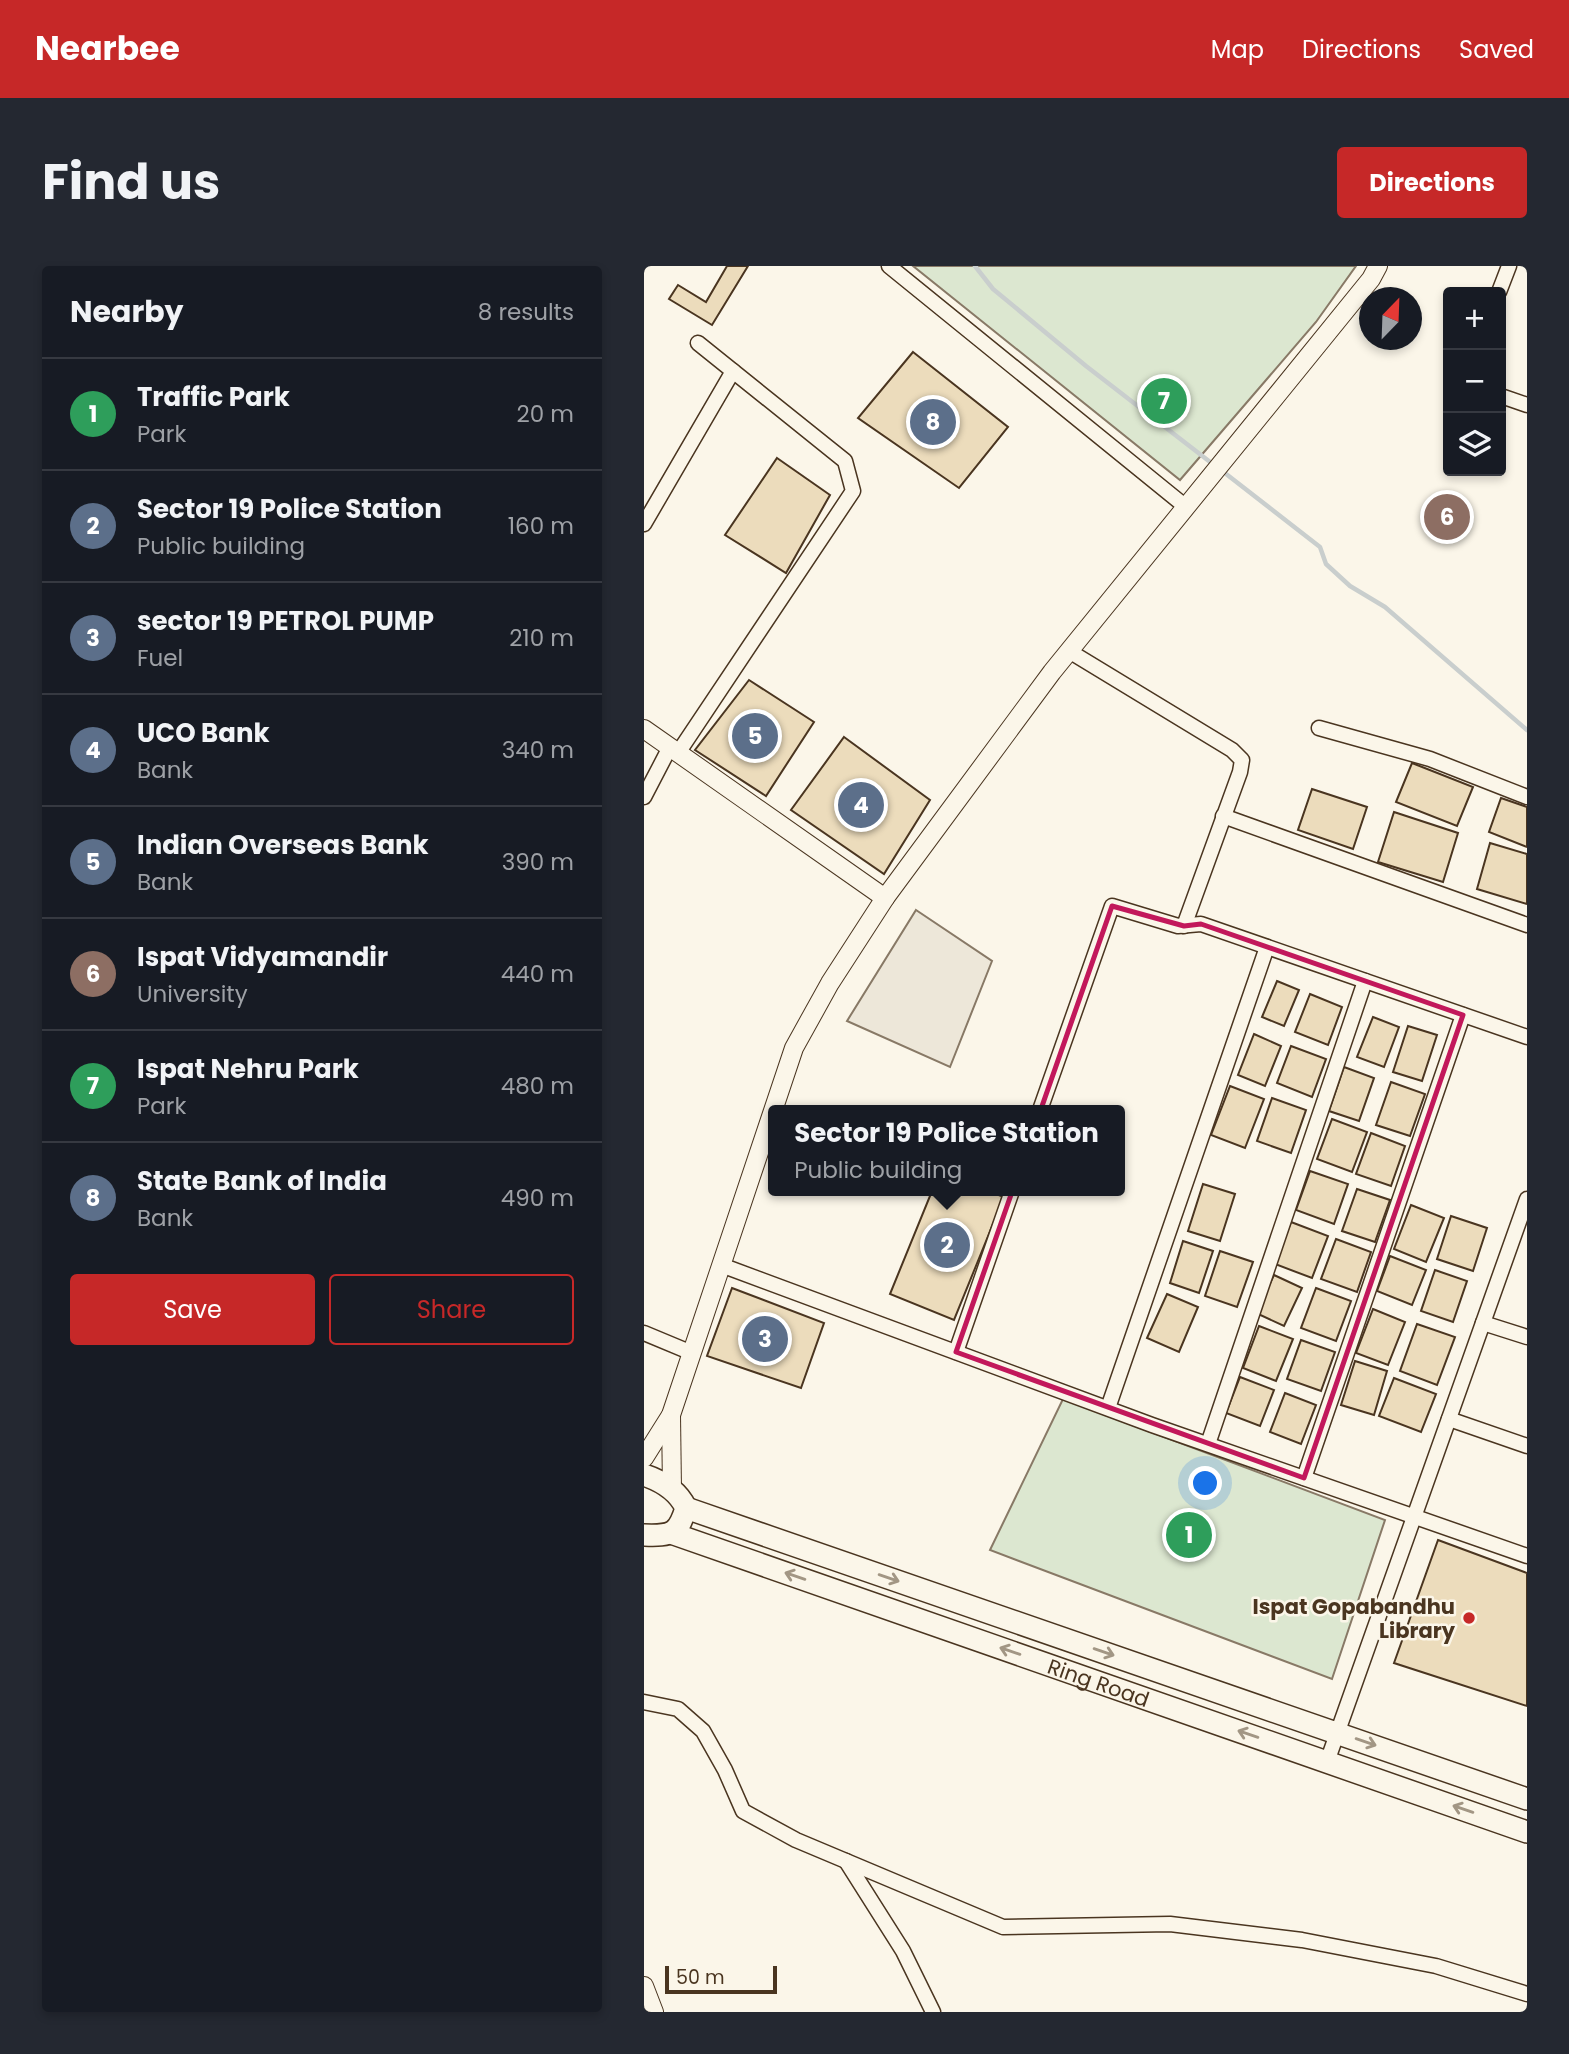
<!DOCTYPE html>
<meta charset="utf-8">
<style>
:root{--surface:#171b24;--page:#242831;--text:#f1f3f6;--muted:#9ea1a6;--line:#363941;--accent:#c62828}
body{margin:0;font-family:Poppins,sans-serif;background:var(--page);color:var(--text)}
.controls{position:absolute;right:21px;top:21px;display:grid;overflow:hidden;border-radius:7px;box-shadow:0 4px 10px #0003}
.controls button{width:63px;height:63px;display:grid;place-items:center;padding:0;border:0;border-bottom:2px solid var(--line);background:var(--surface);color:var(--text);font:35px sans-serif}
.compass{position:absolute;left:715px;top:21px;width:63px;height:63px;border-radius:50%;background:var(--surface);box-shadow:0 4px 10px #0003;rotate:23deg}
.scale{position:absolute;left:21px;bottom:18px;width:112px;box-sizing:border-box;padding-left:7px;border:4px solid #4a3520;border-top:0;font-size:19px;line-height:24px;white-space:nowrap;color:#4a3520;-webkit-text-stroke:5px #fbf6e9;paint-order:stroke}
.you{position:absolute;left:562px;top:1218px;width:24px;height:24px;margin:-18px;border:5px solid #fff;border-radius:50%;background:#1a73e8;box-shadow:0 0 0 10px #1a73e833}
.badge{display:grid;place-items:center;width:46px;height:46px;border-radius:50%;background:var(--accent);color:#fff;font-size:23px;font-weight:700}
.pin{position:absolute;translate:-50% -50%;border:4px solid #fff;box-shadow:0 2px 7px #0006}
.popup{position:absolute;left:124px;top:839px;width:357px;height:91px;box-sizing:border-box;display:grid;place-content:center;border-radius:7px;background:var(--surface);filter:drop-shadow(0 2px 5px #0005);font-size:23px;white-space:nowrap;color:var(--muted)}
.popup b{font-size:26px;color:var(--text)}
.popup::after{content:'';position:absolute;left:50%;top:100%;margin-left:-14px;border:14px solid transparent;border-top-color:var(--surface)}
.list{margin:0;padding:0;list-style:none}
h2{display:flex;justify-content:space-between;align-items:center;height:91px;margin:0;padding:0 28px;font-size:30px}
h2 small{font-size:23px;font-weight:400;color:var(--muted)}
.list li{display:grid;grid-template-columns:46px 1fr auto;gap:21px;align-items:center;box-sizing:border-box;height:112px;padding:0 28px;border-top:2px solid var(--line)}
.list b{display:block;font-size:26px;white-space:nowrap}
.list p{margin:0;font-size:23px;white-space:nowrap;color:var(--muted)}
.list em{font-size:23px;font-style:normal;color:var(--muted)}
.actions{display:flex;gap:14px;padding:21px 28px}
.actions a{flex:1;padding:16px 0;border:2px solid var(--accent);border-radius:7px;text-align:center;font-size:24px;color:var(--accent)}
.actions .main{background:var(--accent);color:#fff}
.icon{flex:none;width:38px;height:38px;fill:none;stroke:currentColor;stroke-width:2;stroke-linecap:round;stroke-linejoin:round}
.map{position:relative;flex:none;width:883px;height:1746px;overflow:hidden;border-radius:7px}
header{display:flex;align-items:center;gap:42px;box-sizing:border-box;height:98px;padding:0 35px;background:var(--accent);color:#fff}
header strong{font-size:33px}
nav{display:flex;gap:38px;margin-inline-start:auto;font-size:24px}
.intro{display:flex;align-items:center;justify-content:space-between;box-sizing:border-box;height:168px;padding:0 42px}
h1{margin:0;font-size:49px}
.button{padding:18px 32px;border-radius:7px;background:var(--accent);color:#fff;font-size:24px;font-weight:700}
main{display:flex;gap:42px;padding:0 42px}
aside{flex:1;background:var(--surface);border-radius:7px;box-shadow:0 4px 10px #0003}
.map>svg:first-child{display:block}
</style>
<header>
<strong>Nearbee</strong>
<nav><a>Map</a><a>Directions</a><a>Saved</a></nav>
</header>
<div class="intro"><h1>Find us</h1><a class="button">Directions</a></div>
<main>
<aside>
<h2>Nearby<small>8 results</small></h2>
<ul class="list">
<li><span class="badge" style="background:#2e9e5b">1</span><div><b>Traffic Park</b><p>Park</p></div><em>20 m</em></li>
<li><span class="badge" style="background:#5c6f8a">2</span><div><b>Sector 19 Police Station</b><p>Public building</p></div><em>160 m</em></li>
<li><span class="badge" style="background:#5c6f8a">3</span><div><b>sector 19 PETROL PUMP</b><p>Fuel</p></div><em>210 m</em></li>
<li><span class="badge" style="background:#5c6f8a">4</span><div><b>UCO Bank</b><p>Bank</p></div><em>340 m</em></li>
<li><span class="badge" style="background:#5c6f8a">5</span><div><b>Indian Overseas Bank</b><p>Bank</p></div><em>390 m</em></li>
<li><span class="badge" style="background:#8d6e63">6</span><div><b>Ispat Vidyamandir</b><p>University</p></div><em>440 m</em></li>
<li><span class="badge" style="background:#2e9e5b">7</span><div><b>Ispat Nehru Park</b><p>Park</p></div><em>480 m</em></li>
<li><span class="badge" style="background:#5c6f8a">8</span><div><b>State Bank of India</b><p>Bank</p></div><em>490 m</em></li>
</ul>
<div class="actions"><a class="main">Save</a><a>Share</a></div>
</aside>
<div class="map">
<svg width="883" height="1746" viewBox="0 0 883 1746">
<rect width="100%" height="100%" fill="#fbf6e9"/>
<g fill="#dce7d0" stroke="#887966" stroke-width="2">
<polygon points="269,0 712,0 672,56 536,214"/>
<polygon points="419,1133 741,1254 688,1413 346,1284"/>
</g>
<polygon fill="#ede7d9" stroke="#887966" stroke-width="2" points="272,644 348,695 306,801 203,755"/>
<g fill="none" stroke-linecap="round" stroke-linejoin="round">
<g stroke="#c9cecd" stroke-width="4.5">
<polyline points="331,0 349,23 442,100 570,199"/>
<polyline points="577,204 676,281 682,298 706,320 741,341 883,464"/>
</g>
</g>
<g fill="#ecdcbc" stroke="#4a3520" stroke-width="2">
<polygon points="83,0 104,0 68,59 25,33 34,19 62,36"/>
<polygon points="269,86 364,161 315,222 214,152"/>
<polygon points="133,192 186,229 142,307 81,269"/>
<polygon points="105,414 170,456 122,530 51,484"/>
<polygon points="200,471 286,534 240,608 147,544"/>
<polygon points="768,497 829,521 813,560 752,536"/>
<polygon points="668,523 723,541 709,583 654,564"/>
<polygon points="857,532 883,541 883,581 845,566"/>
<polygon points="750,546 814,567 799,616 734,596"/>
<polygon points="846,577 883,588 883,638 833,623"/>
<polygon points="633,715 655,724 640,760 618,751"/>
<polygon points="666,728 698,741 684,779 651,766"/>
<polygon points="729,751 755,761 740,801 713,791"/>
<polygon points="764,760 793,769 778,815 749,806"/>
<polygon points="610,768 637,780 621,820 594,809"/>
<polygon points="647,780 682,793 668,831 633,817"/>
<polygon points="700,801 730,812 715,855 685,845"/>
<polygon points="747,816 781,828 766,870 732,859"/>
<polygon points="586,820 620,833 601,882 567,869"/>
<polygon points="628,832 662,844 647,887 613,875"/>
<polygon points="688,853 723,866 708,906 673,893"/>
<polygon points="727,867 761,880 747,920 712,908"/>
<polygon points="666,905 704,918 690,958 652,944"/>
<polygon points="559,918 591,928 576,975 544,965"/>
<polygon points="713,923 746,934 731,976 698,965"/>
<polygon points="288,925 344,925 360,931 310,1054 246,1028"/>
<polygon points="767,939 800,952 782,996 750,983"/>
<polygon points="807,950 843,962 829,1005 793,993"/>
<polygon points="647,956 684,970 668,1012 631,998"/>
<polygon points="692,973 727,986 713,1026 677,1013"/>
<polygon points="539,975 569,985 555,1027 526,1017"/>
<polygon points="576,985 609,996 593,1041 561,1030"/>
<polygon points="746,990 782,1004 768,1039 733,1025"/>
<polygon points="791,1004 823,1015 809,1056 777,1045"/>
<polygon points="630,1009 658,1022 640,1060 612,1047"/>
<polygon points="88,1022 180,1057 157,1122 63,1090"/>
<polygon points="672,1022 707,1035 692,1075 657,1062"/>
<polygon points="523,1028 554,1041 535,1086 503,1072"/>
<polygon points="729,1043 761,1056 744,1099 712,1087"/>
<polygon points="773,1058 811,1071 793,1119 756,1105"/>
<polygon points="615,1060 649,1073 632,1115 599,1102"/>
<polygon points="657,1074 691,1086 677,1125 643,1113"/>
<polygon points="711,1095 743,1105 730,1149 697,1139"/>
<polygon points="596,1111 630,1124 616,1160 582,1147"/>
<polygon points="750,1112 792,1128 777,1166 735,1150"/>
<polygon points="641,1127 672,1139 657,1178 626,1166"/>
<polygon points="794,1274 883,1307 883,1440 750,1397"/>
</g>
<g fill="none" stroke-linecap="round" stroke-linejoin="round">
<defs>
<g id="minor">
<polyline points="245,0 542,241"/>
<polyline points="855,26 865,0"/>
<polyline points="857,130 883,139"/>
<polyline points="0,258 89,105"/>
<polyline points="425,385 588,484 598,494 596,506 540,660"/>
<polyline points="675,462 786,493 883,531"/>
<polyline points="34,487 209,225 201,195 54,77"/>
<polyline points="0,531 26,481"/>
<polyline points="579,550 883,659"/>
<polyline points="396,844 468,640 534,660 557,658 883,771"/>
<polyline points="77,999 508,1159 883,1290"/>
<polyline points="839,1057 883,1071"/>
<polyline points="0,1067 48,1087"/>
<polyline points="312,1086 368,925"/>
<polyline points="464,1142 623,681"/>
<polyline points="805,1153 883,1180"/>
<polyline points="564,1178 721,715"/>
<polyline points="660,1212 819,749"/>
<polyline points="0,1436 34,1443 59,1465 81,1504 99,1545 152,1574 359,1661 526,1658 658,1674 792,1700 883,1728"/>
<polyline points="683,1496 883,933"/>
<polyline points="202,1595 259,1685 289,1746"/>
</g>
<g id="tertiary">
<polyline points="0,463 241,632"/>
<polyline points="27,1149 28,1224"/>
<polyline points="0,1192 27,1149 150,782 186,717 241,632 408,406 727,13 734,0"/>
<polyline points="0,1720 10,1746"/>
</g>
<g id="primary">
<path d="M0,1209c18,6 34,16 42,33 -8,26 -14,28 -42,27"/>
<polyline points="42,1242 883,1533"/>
<path id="s1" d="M27,1267l856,299"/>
</g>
</defs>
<use href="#minor" stroke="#4a3520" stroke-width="17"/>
<use href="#tertiary" stroke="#4a3520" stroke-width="20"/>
<use href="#primary" stroke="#4a3520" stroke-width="24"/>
<use href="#minor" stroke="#fbf6e9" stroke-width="14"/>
<use href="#tertiary" stroke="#fbf6e9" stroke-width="18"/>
<use href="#primary" stroke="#fbf6e9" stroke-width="21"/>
</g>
<defs><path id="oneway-shaft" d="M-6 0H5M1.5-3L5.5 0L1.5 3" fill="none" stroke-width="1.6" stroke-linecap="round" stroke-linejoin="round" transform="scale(1.75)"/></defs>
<g stroke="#a29684">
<use href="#oneway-shaft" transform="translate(151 1310) rotate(-161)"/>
<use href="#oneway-shaft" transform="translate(245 1312) rotate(19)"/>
<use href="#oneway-shaft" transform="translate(366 1385) rotate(-161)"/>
<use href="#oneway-shaft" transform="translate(460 1386) rotate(19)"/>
<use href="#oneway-shaft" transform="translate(604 1468) rotate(-161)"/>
<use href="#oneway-shaft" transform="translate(722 1476) rotate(19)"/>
<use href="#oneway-shaft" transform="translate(819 1543) rotate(-161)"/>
</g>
<path fill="none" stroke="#c2185b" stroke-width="5" stroke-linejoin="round" d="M468,640l72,20 17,-2 262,91 -159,463 -348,-126z"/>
<circle fill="#c62828" stroke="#fbf6e9" stroke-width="2.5" cx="825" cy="1352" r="7"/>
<g text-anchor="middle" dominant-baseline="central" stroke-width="5" stroke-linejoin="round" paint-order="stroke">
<g font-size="21" font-weight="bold" fill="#4a3520" stroke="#fbf6e9" text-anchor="end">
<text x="811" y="1340">Ispat Gopabandhu<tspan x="811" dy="24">Library</tspan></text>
</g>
<g font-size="21" fill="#4a3520" stroke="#fbf6e9">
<text stroke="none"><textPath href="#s1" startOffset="453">Ring Road</textPath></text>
</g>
</g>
</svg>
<div class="controls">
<button>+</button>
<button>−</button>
<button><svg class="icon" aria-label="layers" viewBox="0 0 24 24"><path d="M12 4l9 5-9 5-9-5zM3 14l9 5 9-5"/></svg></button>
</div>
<svg class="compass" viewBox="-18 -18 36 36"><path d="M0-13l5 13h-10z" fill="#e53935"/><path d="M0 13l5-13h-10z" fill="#9ea1a6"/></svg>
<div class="scale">50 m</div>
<div class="you"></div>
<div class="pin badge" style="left:545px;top:1269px;background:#2e9e5b">1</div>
<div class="pin badge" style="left:303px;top:979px;background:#5c6f8a">2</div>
<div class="popup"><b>Sector 19 Police Station</b>Public building</div>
<div class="pin badge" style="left:121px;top:1073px;background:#5c6f8a">3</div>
<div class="pin badge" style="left:217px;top:539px;background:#5c6f8a">4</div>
<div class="pin badge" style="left:111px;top:470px;background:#5c6f8a">5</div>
<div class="pin badge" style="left:803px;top:251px;background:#8d6e63">6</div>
<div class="pin badge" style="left:520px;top:135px;background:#2e9e5b">7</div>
<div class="pin badge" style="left:289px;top:156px;background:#5c6f8a">8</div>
</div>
</main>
